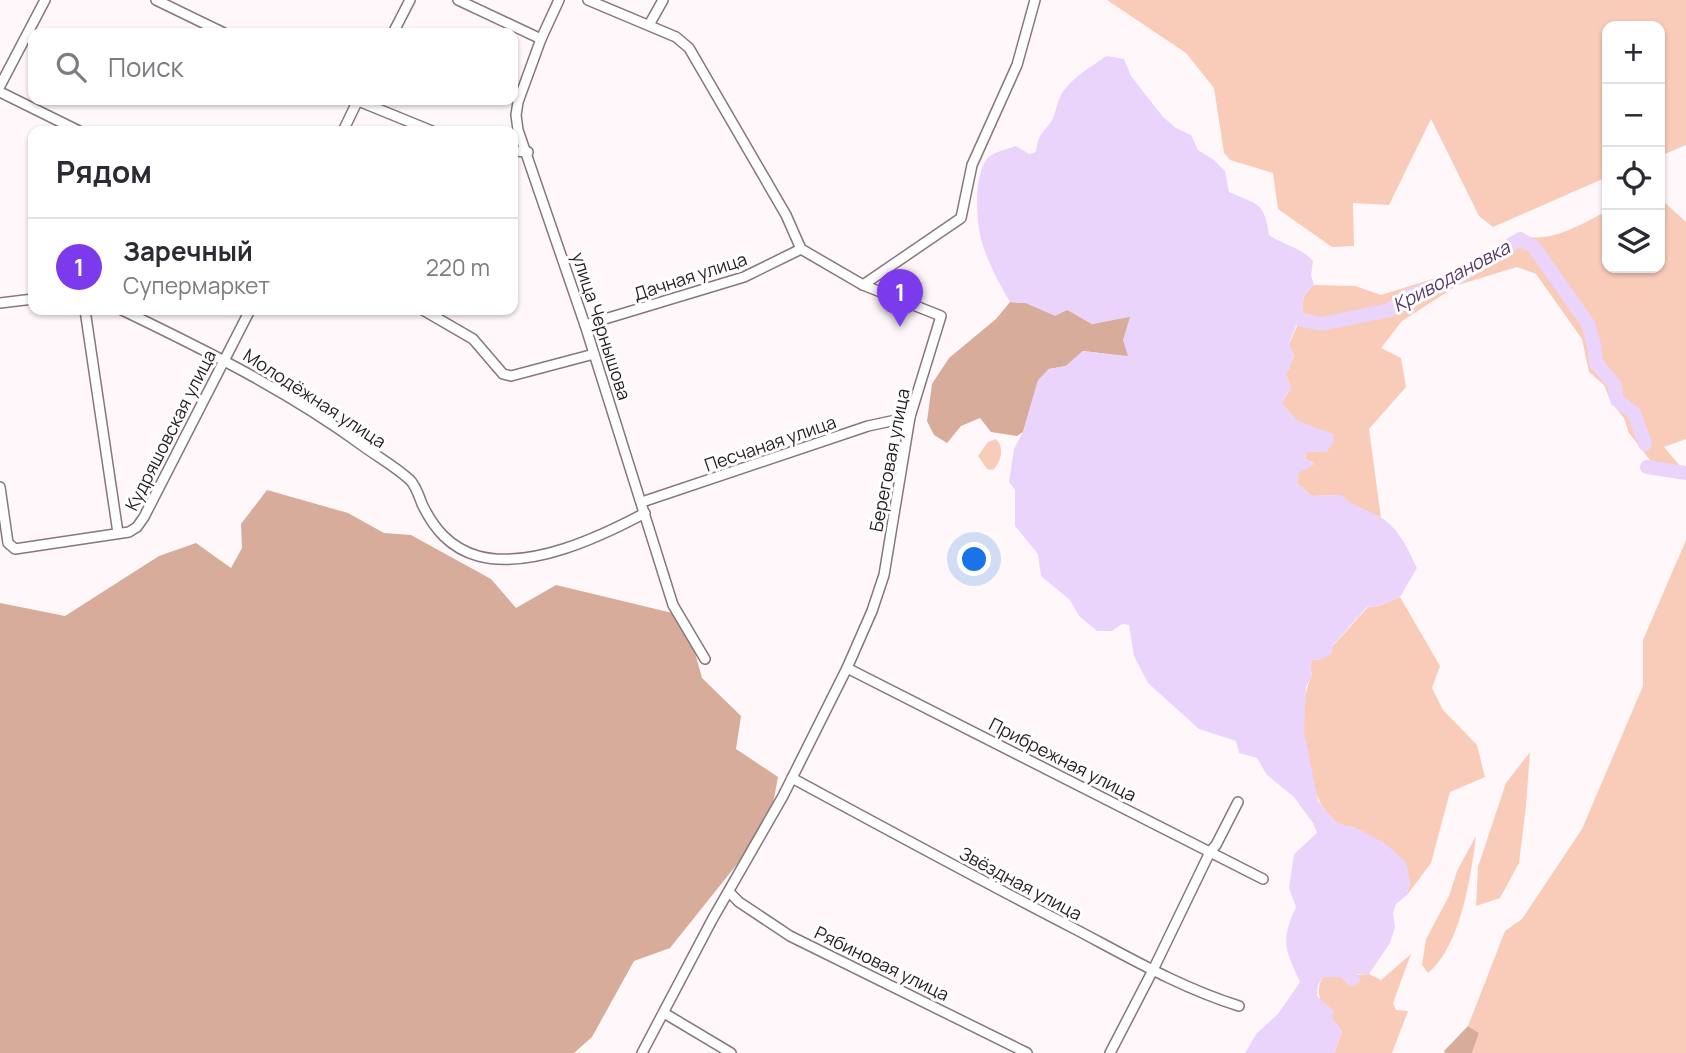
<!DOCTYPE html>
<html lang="ru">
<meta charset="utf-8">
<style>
:root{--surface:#fff;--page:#f7f7f7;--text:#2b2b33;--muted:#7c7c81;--line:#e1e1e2;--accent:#7c3aed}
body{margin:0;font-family:Manrope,sans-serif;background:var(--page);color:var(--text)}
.controls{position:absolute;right:21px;top:21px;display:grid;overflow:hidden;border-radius:14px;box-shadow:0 2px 5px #0004}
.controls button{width:63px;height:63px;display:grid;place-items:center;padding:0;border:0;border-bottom:2px solid var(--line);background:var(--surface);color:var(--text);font:35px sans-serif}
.you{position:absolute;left:975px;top:560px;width:24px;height:24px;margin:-18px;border:5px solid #fff;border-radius:50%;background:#1a73e8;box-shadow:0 0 0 10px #1a73e833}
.badge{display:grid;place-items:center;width:46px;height:46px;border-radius:50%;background:var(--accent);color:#fff;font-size:23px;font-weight:700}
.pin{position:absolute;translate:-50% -58px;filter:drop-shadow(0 2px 4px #0008)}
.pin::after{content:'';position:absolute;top:37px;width:24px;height:21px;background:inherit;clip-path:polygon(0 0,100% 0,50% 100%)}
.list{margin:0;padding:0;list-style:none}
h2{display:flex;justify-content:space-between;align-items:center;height:91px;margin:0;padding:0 28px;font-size:30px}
h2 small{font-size:23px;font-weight:400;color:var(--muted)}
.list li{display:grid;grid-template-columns:46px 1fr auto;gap:21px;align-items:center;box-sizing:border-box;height:98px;padding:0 28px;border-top:2px solid var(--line)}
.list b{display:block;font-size:26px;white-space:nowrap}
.list p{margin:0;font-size:23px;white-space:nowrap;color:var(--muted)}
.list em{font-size:23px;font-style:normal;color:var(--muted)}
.icon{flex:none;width:38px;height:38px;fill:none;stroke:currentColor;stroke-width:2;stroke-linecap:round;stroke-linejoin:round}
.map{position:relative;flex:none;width:1686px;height:1053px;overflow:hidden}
.search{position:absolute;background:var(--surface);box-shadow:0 2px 5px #0004;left:28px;top:28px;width:490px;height:77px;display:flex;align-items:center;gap:18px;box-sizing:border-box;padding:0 24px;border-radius:14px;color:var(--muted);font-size:26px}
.panel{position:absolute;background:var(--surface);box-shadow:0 2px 5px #0004;left:28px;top:126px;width:490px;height:189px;border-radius:14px}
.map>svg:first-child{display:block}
</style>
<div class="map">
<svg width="1686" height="1053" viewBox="0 0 1686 1053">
<rect width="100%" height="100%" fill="#fff7f9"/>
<g fill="#f9ccba">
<polygon points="1107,0 1686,0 1686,145 1660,156 1660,26 1607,26 1607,177 1493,227 1479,216 1431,119 1389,205 1353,203 1354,246 1332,247 1278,209 1273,173 1230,160 1224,153 1214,88 1186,53"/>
<path d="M1660,201h3l23,21v217l-22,8 22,26h-26l-31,-40 -5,-15 -13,-16 -7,-17 -15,-13 -7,-33 -46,-65 -19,-7 -59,18 -56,36 -21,27 20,10 5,29 -37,42 12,89 -30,-14 -11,-9 -28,1 -15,-13 1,-10 16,-10 -9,-4 1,-7 26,-18 -34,-12 -15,-17v-5l8,-11 -5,-14 8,-19 -5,-12 14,-31c-3,-14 2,-19 11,-28l41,1 26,9 61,-19 36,-15 40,-27c29,12 64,-10 89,-23v57h53z"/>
<path d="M996,439c9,9 5,23 -3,31l-6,-1 -9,-13 10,-14z"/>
<polygon points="1686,540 1686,1053 1472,1053 1479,1033 1468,1026 1505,931 1522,919 1582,829 1643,686 1643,640"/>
<path d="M1400,597l40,69 -8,22 11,22 34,35 8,32 -35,15 -19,71 -24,32 3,-13c-11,-11 -42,-48 -53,-53 -6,-4 -15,-2 -21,-6 -31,-23 -42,-116 -24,-147l-2,-12 3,-4 8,-1 47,-52 14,-2z"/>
<polygon points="1530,752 1526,806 1519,863 1500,898 1476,906 1478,867 1506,783"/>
<path d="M1476,836c-5,40 -15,110 -48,137l-6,-8 4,-26 23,-43 8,-25z"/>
<path d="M1411,954l-18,49 3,7 12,1 -16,42h-58l8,-21c-12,-17 -32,-34 -19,-55l46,-3 12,6z"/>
</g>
<g fill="#d8ac9b">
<polygon points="1010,302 1026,303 1055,315 1067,309 1092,324 1130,316 1129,357 1083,351 1066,366 1049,369 1038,381 1023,432 1017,436 991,432 980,418 961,426 947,443 934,435 927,421 932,384 949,358 996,319"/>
<polygon points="267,490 348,513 384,533 411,535 491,579 516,608 556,585 685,616 702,678 741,716 736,749 778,777 772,809 738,863 670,948 634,961 592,1037 574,1053 0,1053 0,603 65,616 159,556 196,543 231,568 242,548 241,524"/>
<polygon points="1468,1026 1479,1033 1472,1053 1445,1053 1444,1051"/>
</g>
<path fill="#ebd4fb" d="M1106,56l18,3 7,17 32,41 13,11 15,7 7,15 16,10 11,11 4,21c29,13 35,9 40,43 14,10 32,12 44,26l-2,14 3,10c-18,18 -9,15 -12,35l-6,6 -7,17 5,13 -8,19 5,14 -8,11v5l15,16 35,13 1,7 -7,11h-21l-1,7 10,5 -17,9 -1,10 15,13 28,-1c12,10 25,14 38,21 20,10 30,33 39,52l-17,29 -18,8 -15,2 -34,38 -1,9 -11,5 -8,1 -3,4 2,12 -6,11 -2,45 14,69 19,22 21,6 26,14 22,19 4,20 -3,13 -11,9 -3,9 2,14 -5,16 -21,31h-12l4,7 -10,6 -11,-10h-17l-5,8 -1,11 17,15 -2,7 10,14 -8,21h-89l12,-20 21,-19 22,-32c-15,-33 -20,-40 -4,-75l-7,-19 5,-34 23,-21 -4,-10 -19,-26 -27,-22 -10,-17 -18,-5 -3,-12 -37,-12 -51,-46 -14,-27 -5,-31 -7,-1 -10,7h-15l-18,-15 -9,-16 -29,-24 -3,-22 -23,-28v-36l-6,-8 5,-33 9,-17 15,-52 11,-11 17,-3 17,-15 45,5 -5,-16 7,-23 -38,7 -25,-14 -12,6 -29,-13 -16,-1c-12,-20 -23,-41 -29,-63 -5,-20 -8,-70 9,-83 7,-5 18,-7 26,-10l13,8 7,-2c3,-23 9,-18 17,-34 3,-7 4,-15 7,-21 9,-18 30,-29 46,-41z"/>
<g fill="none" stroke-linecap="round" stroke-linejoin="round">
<g stroke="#ebd4fb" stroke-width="14">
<polyline points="1302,320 1322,324 1390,310 1407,296 1455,279 1520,239 1534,247 1588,324 1594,345 1596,363 1614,384 1617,400 1634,413 1645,444"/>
<polyline points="1647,467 1686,473"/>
</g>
<defs>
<g id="street">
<polyline points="156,0 224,33"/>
<polyline points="458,0 541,39"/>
<polyline points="559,0 541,39 518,102 516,115 518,130 585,325 673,605 705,659"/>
<polyline points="588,0 676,37 689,48 786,215 801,249 863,285 941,316 910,417 884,575 872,611 847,668 783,796 712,920 642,1053"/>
<polyline points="649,25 663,0"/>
<polyline points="393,33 410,0"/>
<polyline points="0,86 45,0"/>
<polyline points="0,92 79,131"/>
<polyline points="356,100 432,131"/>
<polyline points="343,131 358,100"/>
<polyline points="513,151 528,152"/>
<polyline points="863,285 961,218 972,165 1017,65 1035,0"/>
<polyline points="0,303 33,299"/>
<polyline points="85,310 118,533"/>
<path d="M122,310c83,40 166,81 241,136 15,11 33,21 47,34 6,6 9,16 12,24 12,25 28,44 56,52 52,14 122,-19 167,-43"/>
<polyline points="423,310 473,339 503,374 511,376 594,354"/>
<polyline points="585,325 744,277 801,249"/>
<polyline points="0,487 8,543 15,549 129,532 137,527 144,517 250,310"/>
<polyline points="642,502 868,426 910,417"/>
<polyline points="847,668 1263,879"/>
<path d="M792,778c94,51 188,102 283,151 53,28 106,59 164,77"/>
<polyline points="729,892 739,902 790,936 1027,1053"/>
<polyline points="664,1013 731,1053"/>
<polyline points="1110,1053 1153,970 1210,852 1216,845 1238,802"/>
</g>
</defs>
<use href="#street" stroke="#87777c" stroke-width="12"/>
<use href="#street" stroke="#fff" stroke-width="9"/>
</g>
<g text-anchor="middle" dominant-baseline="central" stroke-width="6" stroke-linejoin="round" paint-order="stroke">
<g font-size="18" fill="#261f21" stroke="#fff">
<text transform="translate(690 276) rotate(-18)">Дачная улица</text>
<text transform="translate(602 326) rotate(72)">улица Чернышова</text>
<text transform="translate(315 398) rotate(33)">Молодёжная улица</text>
<text transform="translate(170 430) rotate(-63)">Кудряшовская улица</text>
<text transform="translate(770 443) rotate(-19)">Песчаная улица</text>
<text transform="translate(889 460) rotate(-79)">Береговая улица</text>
<text transform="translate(1063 759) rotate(27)">Прибрежная улица</text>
<text transform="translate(1021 883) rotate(28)">Звёздная улица</text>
<text transform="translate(882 963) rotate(26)">Рябиновая улица</text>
</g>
<g font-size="19" font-style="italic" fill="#57396a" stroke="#fff">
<text transform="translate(1451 276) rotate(-28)">Криводановка</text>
</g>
</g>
</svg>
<div class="controls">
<button>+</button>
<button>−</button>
<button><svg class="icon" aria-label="locate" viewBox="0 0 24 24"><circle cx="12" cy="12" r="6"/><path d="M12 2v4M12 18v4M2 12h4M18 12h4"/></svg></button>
<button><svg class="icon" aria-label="layers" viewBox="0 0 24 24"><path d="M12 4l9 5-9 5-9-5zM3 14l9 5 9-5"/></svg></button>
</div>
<div class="you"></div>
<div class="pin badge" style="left:900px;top:327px">1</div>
<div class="search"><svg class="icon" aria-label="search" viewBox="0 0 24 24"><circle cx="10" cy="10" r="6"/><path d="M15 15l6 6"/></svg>Поиск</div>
<section class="panel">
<h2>Рядом<small></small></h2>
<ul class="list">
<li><span class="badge">1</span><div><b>Заречный</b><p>Супермаркет</p></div><em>220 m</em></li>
</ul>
</section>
</div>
